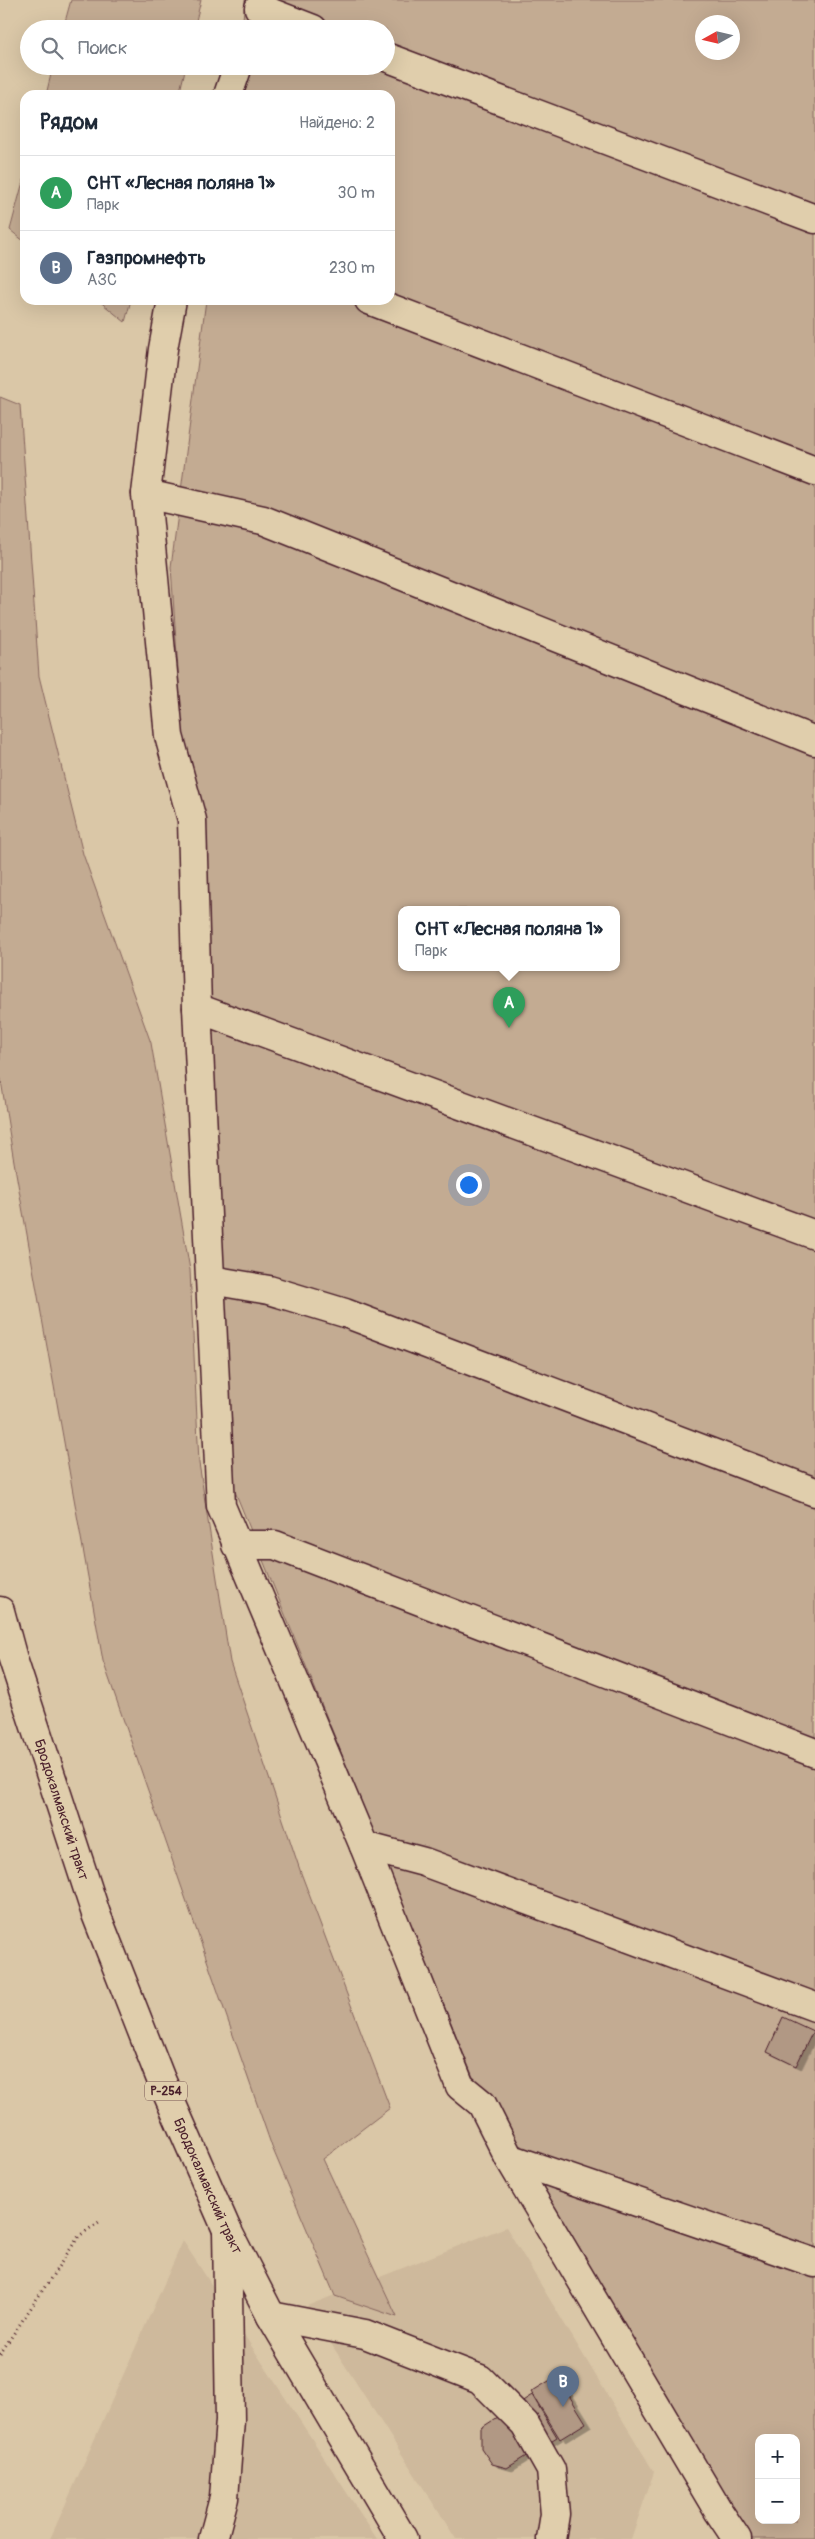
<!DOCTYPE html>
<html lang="ru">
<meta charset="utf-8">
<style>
:root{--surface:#fff;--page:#f2f2f3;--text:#1f2937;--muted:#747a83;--line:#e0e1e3;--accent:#d1495b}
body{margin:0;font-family:Pangolin,sans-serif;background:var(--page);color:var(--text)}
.controls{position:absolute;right:15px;bottom:15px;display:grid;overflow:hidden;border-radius:10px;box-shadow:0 5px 20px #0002}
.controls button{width:45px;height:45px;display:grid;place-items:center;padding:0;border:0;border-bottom:1px solid var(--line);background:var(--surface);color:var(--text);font:25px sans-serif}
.compass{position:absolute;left:695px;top:15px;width:45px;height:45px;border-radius:50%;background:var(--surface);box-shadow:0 5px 20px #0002;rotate:262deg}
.you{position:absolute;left:468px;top:1184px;width:18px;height:18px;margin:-12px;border:4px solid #fff;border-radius:50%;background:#1a73e8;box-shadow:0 0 0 8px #1a73e833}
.badge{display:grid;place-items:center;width:32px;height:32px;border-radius:50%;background:var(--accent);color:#fff;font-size:16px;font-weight:700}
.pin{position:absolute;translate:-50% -41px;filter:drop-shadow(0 1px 2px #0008)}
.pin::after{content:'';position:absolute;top:26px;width:18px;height:15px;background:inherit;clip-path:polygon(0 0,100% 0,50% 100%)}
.popup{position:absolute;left:398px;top:906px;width:222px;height:65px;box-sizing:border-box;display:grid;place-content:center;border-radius:10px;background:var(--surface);filter:drop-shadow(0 1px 4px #0005);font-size:16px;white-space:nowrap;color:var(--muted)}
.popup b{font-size:19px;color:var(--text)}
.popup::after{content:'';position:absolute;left:50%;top:100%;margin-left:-10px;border:10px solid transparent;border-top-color:var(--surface)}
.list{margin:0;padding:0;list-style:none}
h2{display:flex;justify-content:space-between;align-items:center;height:65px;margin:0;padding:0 20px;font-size:21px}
h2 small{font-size:16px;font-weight:400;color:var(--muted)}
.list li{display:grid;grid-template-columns:32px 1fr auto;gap:15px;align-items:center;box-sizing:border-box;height:75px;padding:0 20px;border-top:1px solid var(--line)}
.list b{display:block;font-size:19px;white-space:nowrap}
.list p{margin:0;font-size:16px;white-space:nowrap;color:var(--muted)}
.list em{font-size:16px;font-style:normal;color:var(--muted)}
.icon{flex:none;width:28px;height:28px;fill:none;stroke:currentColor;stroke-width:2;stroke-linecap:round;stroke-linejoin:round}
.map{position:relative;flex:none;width:815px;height:2539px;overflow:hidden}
.search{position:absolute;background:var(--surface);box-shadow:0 5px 20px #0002;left:20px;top:20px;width:375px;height:55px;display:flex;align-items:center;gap:12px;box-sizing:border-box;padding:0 18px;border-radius:28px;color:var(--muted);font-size:19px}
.panel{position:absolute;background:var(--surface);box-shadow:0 5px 20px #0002;left:20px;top:90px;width:375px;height:215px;border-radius:15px}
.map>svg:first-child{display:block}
</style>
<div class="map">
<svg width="815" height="2539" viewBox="0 0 815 2539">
<defs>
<filter id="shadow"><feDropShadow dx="5.5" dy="3" stdDeviation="0" flood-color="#0004"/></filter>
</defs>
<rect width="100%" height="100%" fill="#dac7a7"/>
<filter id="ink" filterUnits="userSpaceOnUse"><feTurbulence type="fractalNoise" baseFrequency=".02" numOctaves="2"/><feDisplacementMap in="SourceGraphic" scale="10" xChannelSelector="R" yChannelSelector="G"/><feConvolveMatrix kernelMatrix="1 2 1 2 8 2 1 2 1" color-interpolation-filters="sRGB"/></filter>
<g filter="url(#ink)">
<g fill="#ceb99c">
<polygon points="506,2227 654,2472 631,2539 456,2539 307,2306"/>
<polygon points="183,2241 377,2539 50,2539"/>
</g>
<g fill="#c3ab92" stroke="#86655e" fill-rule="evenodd">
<polygon points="71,0 201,0 194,29 63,29"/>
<path d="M245,0h570v2539h-86l-221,-376 -274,-674 -63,-922 35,-267h184v-205h-157l4,-29h149v-37h-144zM702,22h30v30h-30zM402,909h214v58h-214zM759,2438h37v82h-37z"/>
<polygon points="53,66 186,66 179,95 46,95"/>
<polygon points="25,174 25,242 10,230"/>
<polygon points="98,300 131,300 125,322"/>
<polygon points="0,397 20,405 39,676 83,854 151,1043 190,1270 199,1463 230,1662 301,1873 390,2108 323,2159 397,2317 335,2296 272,2147 103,1661 13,1156 0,1074"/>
</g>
<g fill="#b19884" stroke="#4a1f2b" filter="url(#shadow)">
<polygon points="783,2017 813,2031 796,2066 767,2052"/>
<polygon points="557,2376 586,2423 560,2439 531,2392"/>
<polygon points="532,2395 557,2437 507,2468 492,2464 481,2448 481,2428"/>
</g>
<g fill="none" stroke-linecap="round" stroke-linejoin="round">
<defs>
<g id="minor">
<polyline points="259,8 313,29"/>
<polyline points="386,57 815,219"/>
<polyline points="228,95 238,66"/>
<polyline points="172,300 163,349 146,494 169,736 192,820 197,1008 221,1506 364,1846 460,2086 482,2104 509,2158 719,2512 737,2539"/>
<polyline points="369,300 815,471"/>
<polyline points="146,494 263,520 815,741"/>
<polyline points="197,1008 815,1235"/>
<polyline points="211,1280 269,1290 345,1313 815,1492"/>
<polyline points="236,1545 275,1545 815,1753"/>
<polyline points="364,1846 424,1862 815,2007"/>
<polyline points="509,2158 815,2263"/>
<polyline points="271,2316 365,2334 480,2379 525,2424 551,2470 555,2514 551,2539"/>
<polyline points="213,2539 224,2498 230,2420 227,2230"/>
</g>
<g id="major">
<path id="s1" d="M0,1611l13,48 83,255 64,163 67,153 44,86 132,223"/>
</g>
</defs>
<use href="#minor" stroke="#4a1f2b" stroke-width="31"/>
<use href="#major" stroke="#4a1f2b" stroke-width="31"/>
<polyline stroke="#4a1f2b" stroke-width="3" stroke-dasharray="1 4" stroke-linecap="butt" points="0,2354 79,2236 99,2222"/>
<use href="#minor" stroke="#e0ceac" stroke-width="28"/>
<use href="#major" stroke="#e0ceac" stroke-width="28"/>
</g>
</g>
<g text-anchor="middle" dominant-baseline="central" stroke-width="4" stroke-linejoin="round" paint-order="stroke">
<rect fill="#e0ceac" stroke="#775452" stroke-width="1" x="145" y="2081.5" width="42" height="19" rx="4"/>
<g font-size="12" font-weight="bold" fill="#4a1f2b">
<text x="166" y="2091">Р-254</text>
</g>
<g font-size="14" fill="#4a1f2b" stroke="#e0ceac">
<text stroke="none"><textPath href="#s1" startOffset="208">Бродокалмакский тракт</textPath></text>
<text stroke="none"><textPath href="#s1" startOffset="612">Бродокалмакский тракт</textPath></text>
</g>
</g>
</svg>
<div class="controls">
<button>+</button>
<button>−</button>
</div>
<svg class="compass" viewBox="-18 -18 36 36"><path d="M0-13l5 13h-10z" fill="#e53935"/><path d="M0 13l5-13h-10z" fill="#747a83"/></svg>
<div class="you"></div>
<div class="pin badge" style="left:509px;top:1028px;background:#2e9e5b">A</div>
<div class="popup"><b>СНТ «Лесная поляна 1»</b>Парк</div>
<div class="pin badge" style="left:563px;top:2407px;background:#5c6f8a">B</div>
<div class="search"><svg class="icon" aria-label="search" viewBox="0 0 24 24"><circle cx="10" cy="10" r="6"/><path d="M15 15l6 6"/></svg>Поиск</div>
<section class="panel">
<h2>Рядом<small>Найдено: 2</small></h2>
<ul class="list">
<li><span class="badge" style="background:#2e9e5b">A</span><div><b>СНТ «Лесная поляна 1»</b><p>Парк</p></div><em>30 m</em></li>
<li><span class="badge" style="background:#5c6f8a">B</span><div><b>Газпромнефть</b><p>АЗС</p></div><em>230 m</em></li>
</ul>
</section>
</div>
